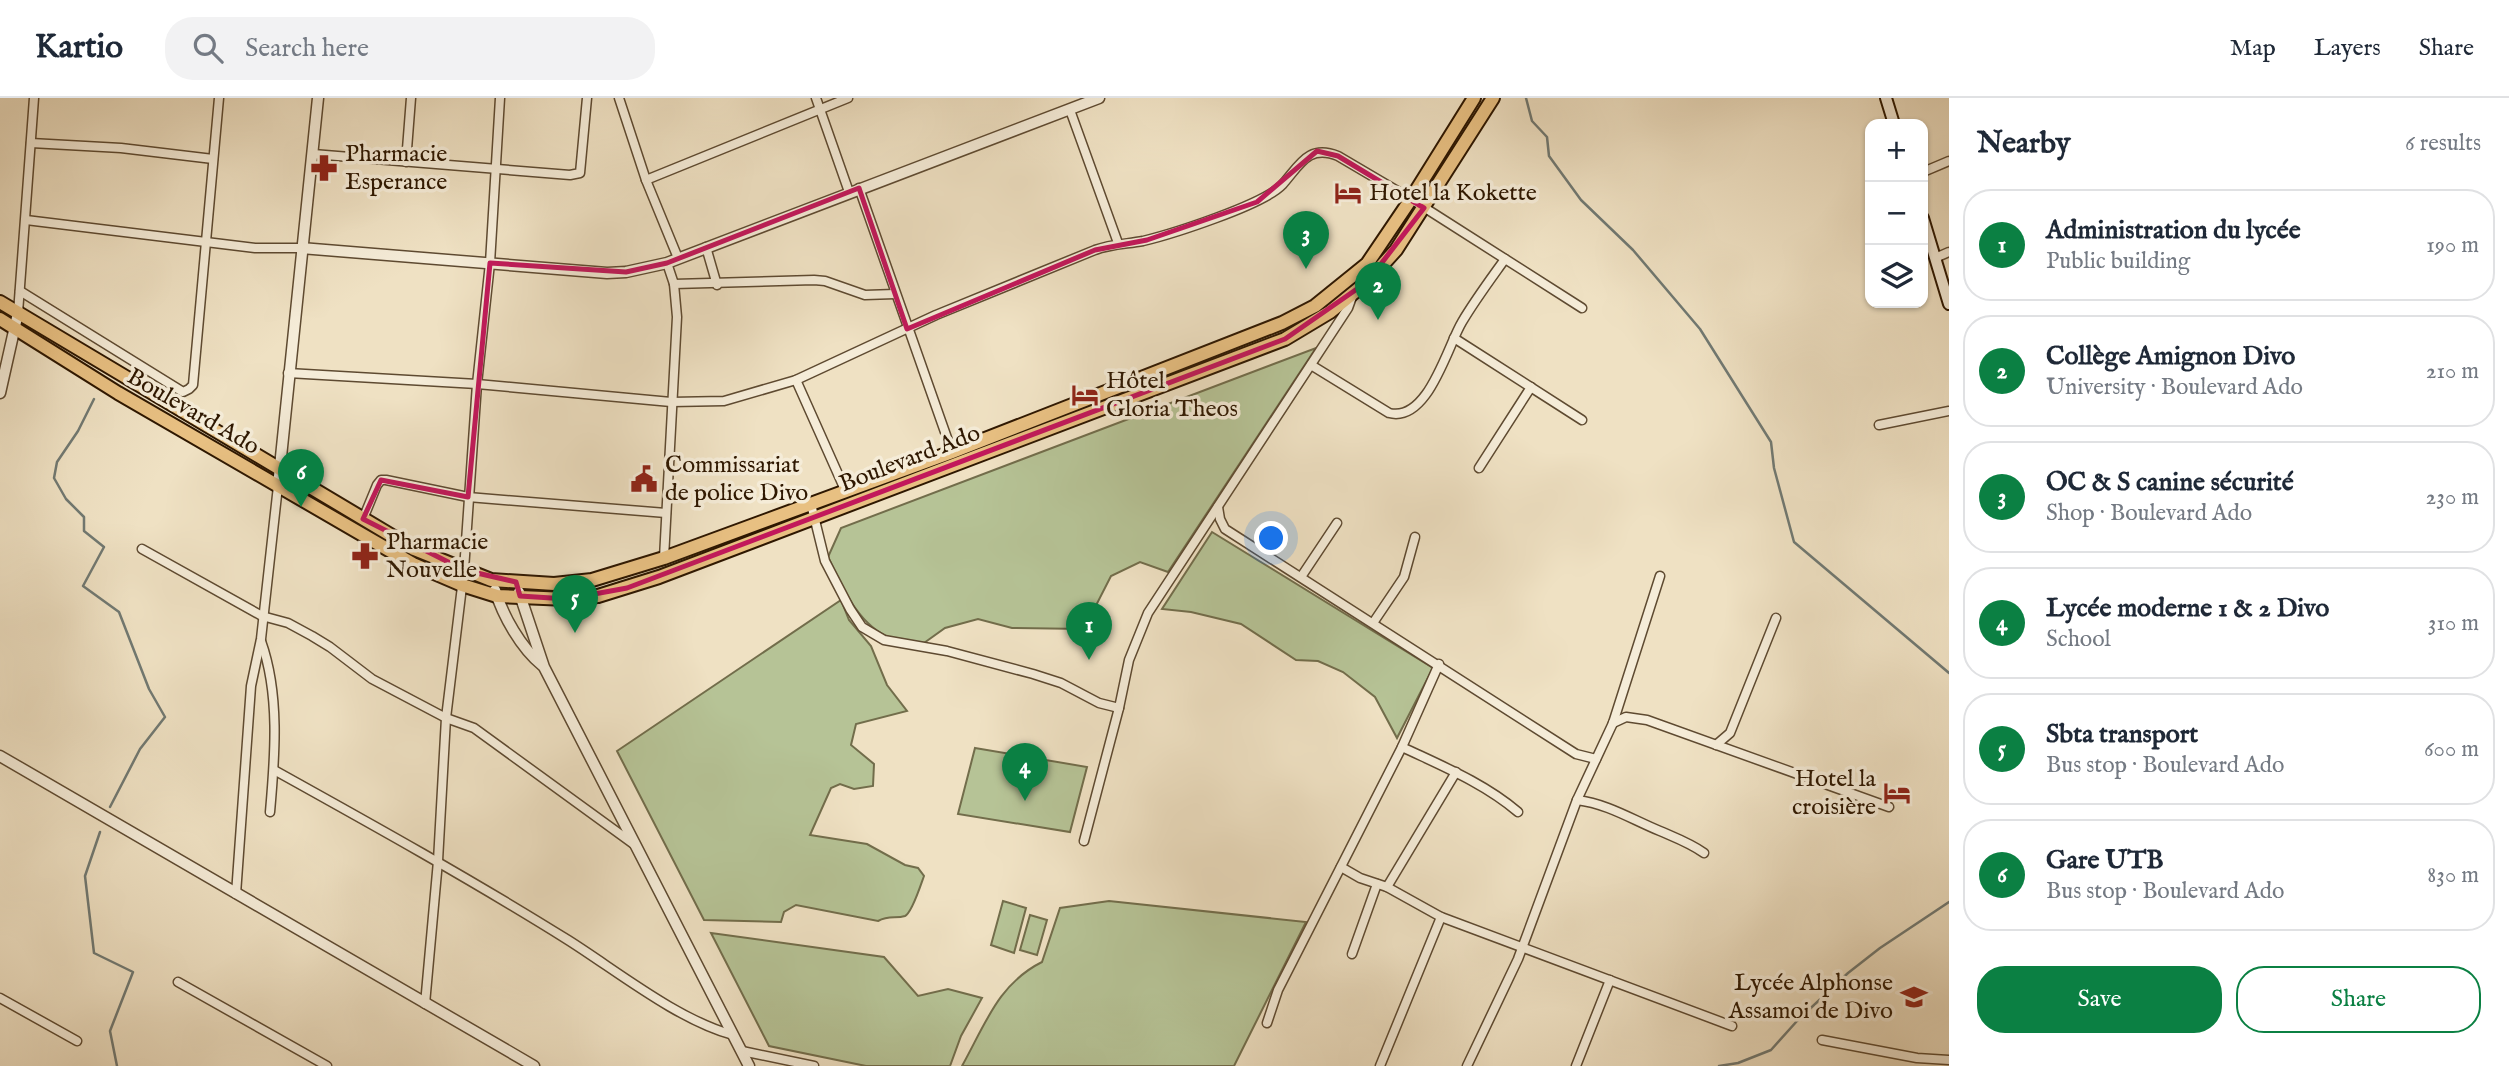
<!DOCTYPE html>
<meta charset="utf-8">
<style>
:root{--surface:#fff;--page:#f2f2f3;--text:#1f2937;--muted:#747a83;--line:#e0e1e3;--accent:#0b8043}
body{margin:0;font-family:"IM FELL English",serif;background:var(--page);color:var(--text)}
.controls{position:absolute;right:21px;top:21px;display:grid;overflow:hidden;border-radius:14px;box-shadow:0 2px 5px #0004}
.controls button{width:63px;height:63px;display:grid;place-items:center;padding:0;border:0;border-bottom:2px solid var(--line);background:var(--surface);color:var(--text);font:35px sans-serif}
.you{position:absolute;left:1272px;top:441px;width:24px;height:24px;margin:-18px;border:5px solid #fff;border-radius:50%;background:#1a73e8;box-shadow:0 0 0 10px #1a73e833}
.badge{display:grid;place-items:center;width:46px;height:46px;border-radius:50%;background:var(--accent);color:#fff;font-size:23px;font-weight:700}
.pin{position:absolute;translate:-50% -58px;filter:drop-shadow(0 2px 4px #0008)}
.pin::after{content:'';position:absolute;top:37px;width:24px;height:21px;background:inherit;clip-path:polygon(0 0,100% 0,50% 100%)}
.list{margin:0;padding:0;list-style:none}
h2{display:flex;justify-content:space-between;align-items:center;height:91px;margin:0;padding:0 28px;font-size:30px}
h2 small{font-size:23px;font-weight:400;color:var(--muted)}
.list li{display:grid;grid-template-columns:46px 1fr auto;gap:21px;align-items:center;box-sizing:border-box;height:112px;margin:0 14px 14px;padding:0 14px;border:2px solid var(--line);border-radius:28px}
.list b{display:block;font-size:26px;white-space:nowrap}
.list p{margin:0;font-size:23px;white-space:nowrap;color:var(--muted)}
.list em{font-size:23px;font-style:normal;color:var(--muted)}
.actions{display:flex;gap:14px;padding:21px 28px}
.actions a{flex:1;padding:16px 0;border:2px solid var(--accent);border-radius:28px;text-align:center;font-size:24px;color:var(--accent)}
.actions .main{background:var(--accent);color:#fff}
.icon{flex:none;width:38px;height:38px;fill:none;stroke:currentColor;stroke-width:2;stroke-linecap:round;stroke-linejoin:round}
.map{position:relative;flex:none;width:1949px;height:968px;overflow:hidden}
header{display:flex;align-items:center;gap:42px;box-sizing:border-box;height:98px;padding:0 35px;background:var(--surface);border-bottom:2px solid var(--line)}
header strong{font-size:33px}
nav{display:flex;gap:38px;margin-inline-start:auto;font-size:24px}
.search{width:490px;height:63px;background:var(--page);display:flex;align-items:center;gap:18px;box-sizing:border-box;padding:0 24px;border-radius:28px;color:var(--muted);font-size:26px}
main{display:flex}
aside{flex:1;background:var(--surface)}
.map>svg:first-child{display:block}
</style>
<header>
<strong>Kartio</strong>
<div class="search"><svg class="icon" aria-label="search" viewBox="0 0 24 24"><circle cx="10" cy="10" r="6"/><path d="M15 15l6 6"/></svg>Search here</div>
<nav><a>Map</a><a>Layers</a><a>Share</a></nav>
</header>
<main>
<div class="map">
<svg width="1949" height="968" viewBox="0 0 1949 968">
<rect width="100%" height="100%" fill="#efe1c3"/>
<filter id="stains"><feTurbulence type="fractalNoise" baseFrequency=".00286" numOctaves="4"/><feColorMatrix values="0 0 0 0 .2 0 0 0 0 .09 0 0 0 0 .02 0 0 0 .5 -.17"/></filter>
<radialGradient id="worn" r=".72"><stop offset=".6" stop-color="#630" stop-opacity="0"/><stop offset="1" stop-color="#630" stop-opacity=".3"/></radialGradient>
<g fill="#b6c396" stroke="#726d4b" stroke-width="2">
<path d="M1316,250l-148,224 -28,-10 -29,14 -27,53 -72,-1 -34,-9 -33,9 -21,15c-10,-2 -23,-1 -33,-5 -33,-12 -49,-52 -63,-81l13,-29z"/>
<polygon points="1212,434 1433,570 1397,640 1375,599 1343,574 1318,563 1296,562 1241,526 1191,514 1162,511"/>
<path d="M841,502l8,20 22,26 16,39 20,26 -51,13 -5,21 23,19 -1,22 -19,3 -14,-5 -9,4 -21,47 57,9 38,21 13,3 6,8c-3,8 -12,37 -19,40 -9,3 -16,-1 -27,5l-82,-16 -12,7 -3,10 -77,-2 -87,-169z"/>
<polygon points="975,650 1087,669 1070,734 958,716"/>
<polygon points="1003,803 1026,810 1014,855 991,847"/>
<path d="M1109,803l197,21 -72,144h-272c23,-41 36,-82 80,-104l18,-54z"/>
<polygon points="1030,817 1047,822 1037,857 1020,852"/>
<polygon points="711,835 884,859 918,898 948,891 982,900 961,938 950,968 866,968 769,948"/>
</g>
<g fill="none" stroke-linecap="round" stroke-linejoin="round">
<g stroke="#717972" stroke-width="2.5">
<polyline points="1526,0 1532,23 1547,39 1549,58 1581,102 1633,152 1700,231 1771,344 1774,370 1794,444 1949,575"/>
<polyline points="94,301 78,333 57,364 54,380 66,401 84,419 84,433 104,449 83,488 119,514 149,591 165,619 140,651 110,709"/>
<polyline points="100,734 85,778 94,855 133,874 110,933 117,968"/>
<polyline points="1719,968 1738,965 1771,952 1797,923 1848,875 1880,850 1949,804"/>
</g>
<defs>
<g id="minor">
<polyline points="619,0 646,82 678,160"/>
<polyline points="816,0 849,94"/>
<polyline points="1070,12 1118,145"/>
<polyline points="31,45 121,50 213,61"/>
<polyline points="313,56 570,77 580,75 587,0"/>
<polyline points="406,64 411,0"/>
<polyline points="1923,74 1949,63"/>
<polyline points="646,82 848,0"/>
<polyline points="859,90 952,354"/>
<polyline points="26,122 255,150 301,150"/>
<polyline points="706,149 717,187"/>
<polyline points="1935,160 1949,154"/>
<polyline points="667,165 674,186 814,182 825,183 865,197 895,196"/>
<polyline points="20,193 183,294 189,291 193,287 219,0"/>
<polyline points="18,215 34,0"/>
<polyline points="1454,240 1582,322"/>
<path d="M1311,267l78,48c39,10 58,-66 73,-91 13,-22 28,-42 43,-63"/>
<path d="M288,275l189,11 194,18 53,-1 72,-21 140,-65 159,-65c16,-6 32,-6 48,-9 29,-7 120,-36 139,-56 18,-20 26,-41 56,-29l73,43 171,109"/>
<polyline points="796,282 846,394"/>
<polyline points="1879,327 1949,313"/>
<polyline points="1479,370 1531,289"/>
<polyline points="811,406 825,463 850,511 862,529 884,542 947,553 1033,576 1061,585 1099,605 1119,610"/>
<polyline points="1218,409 1220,421 1225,431 1576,656 1596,661"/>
<polyline points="363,421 377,387 381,382 386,382 468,399 666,415"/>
<polyline points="142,451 262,518 288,525 312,538 330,549 372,581 446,620 474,630 635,747"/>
<polyline points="664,460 677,219 674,186"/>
<polyline points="1301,479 1337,425"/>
<polyline points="1373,525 1404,479 1415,439"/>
<path d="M261,543c19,53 14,115 9,171"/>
<polyline points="1613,625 1626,619 1647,622 1889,709"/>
<polyline points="1716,647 1730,635 1776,520"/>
<path d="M1402,649c40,19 82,36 116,65"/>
<path d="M274,672c99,55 198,110 294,170 49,31 110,80 165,95"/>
<path d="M1577,702c31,4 54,19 83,31 16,7 30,12 44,22"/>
<polyline points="1084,743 1119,610 1129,562 1148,515 1348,210 1352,199"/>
<polyline points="1341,769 1360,780 1387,789 1441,819 1732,928"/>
<polyline points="1387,789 1456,674"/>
<polyline points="236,796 251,588 261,541 278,388"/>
<polyline points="1352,856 1377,786"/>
<polyline points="178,884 327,968"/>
<polyline points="0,900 77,943"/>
<polyline points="425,906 438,763 446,620 464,472 477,286 490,165 500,0"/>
<polyline points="1267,925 1278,892 1402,649 1439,566"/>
<polyline points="1822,942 1917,960 1949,962"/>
<polyline points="742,953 814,968"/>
<polyline points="1380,968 1441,819"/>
<polyline points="1467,968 1518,861 1577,702 1613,625 1660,478"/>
<polyline points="1576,968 1610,882"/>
</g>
<g id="tertiary">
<polyline points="301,150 607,175 626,174 667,165 1099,0"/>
<polyline points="0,295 18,215"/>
<polyline points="278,388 318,0"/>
<path d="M495,492c8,26 26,58 47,75"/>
<polyline points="519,494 544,569 749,968"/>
<polyline points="0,658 534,968"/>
</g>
<g id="secondary">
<polyline points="1886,0 1894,26"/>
<polyline points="1923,120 1949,206"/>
</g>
<g id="primary">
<polyline points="0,204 414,451 491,482 554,486 592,482 664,460 952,354 1282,225 1315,208 1367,166 1411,101 1474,0"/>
<polyline points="0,221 118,295 413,466 462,487 497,498 567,501 598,498 659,479 1285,241 1330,214 1367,184 1396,152 1493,0"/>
</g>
</defs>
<use href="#minor" stroke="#5e4a31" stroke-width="11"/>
<use href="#tertiary" stroke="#5e4a31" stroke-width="13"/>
<use href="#secondary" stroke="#2e1700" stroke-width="14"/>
<use href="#primary" stroke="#2e1700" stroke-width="16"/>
<use href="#minor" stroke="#f5ecd8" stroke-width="8"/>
<use href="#tertiary" stroke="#f5ecd8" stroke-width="10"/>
<use href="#secondary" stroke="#f5ecd8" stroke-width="10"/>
<use href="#primary" stroke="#e8c082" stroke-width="12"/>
</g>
<path fill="none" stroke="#c2185b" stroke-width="5" stroke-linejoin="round" d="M1317,53l21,5 86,52 -57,74 -82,57 -658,249 -60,11 -47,-3 -4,-14 -52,-12 -101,-51 18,-39 87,17 22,-234 136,9 41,-9 192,-75 48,141 188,-79 52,-10 110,-38z"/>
<defs>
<symbol id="pharmacy-bare" viewBox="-9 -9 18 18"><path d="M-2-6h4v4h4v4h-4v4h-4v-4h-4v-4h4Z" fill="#8f2418" stroke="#f5ecd8" stroke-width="2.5" paint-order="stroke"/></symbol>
<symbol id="hotel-bare" viewBox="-9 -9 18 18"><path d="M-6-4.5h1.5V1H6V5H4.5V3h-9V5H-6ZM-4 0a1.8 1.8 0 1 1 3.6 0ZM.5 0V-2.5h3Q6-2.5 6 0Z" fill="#8f2418" stroke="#f5ecd8" stroke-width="2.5" paint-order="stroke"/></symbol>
<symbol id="civic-bare" viewBox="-9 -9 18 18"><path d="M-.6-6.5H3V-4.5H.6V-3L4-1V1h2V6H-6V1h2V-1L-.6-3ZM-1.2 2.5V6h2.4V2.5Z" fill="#8f2418" stroke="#f5ecd8" stroke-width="2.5" paint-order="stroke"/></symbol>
<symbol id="school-bare" viewBox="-9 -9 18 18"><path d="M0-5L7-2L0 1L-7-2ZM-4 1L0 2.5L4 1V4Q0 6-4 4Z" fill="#8f2418" stroke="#f5ecd8" stroke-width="2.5" paint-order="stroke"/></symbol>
</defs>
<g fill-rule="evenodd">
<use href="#pharmacy-bare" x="305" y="51" width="38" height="38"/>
<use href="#hotel-bare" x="1329" y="76" width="38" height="38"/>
<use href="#hotel-bare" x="1066" y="278" width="38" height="38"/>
<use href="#civic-bare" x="625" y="362" width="38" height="38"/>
<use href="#pharmacy-bare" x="346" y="439" width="38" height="38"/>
<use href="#hotel-bare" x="1878" y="676" width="38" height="38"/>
<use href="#school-bare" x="1895" y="880" width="38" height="38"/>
</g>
<g text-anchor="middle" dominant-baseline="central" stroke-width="7" stroke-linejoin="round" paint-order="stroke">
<g font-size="24" fill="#2e1700" stroke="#f5ecd8" text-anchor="start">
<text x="345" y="56">Pharmacie<tspan x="345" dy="28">Esperance</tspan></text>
<text x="1369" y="95">Hotel la Kokette</text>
<text x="1106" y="283">Hôtel<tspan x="1106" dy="28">Gloria Theos</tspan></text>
<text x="665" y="367">Commissariat<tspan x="665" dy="28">de police Divo</tspan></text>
<text x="386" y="444">Pharmacie<tspan x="386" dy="28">Nouvelle</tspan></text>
<text x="1876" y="681" text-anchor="end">Hotel la<tspan x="1876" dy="28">croisière</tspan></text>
<text x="1893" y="885" text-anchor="end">Lycée Alphonse<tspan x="1893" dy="28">Assamoi de Divo</tspan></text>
</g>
<g font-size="24" fill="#2e1700" stroke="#f5ecd8">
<text transform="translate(193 314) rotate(30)">Boulevard Ado</text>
<text transform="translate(910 361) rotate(-21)">Boulevard Ado</text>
</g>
</g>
<rect width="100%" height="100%" filter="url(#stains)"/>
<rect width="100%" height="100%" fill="url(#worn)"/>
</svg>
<div class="controls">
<button>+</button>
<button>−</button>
<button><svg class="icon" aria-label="layers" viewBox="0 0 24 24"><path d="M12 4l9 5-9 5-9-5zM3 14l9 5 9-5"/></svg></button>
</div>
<div class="you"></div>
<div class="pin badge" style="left:1089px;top:562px">1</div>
<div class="pin badge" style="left:1378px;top:222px">2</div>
<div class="pin badge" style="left:1306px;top:171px">3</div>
<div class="pin badge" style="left:1025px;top:703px">4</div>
<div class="pin badge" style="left:575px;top:535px">5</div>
<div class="pin badge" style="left:301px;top:409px">6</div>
</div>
<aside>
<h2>Nearby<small>6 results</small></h2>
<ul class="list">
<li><span class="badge">1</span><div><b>Administration du lycée</b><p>Public building</p></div><em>190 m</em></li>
<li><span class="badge">2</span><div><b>Collège Amignon Divo</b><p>University · Boulevard Ado</p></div><em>210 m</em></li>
<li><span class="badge">3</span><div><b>OC &amp; S canine sécurité</b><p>Shop · Boulevard Ado</p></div><em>230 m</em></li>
<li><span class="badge">4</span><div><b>Lycée moderne 1 &amp; 2 Divo</b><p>School</p></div><em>310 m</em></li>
<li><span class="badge">5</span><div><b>Sbta transport</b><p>Bus stop · Boulevard Ado</p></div><em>600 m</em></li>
<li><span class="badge">6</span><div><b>Gare UTB</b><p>Bus stop · Boulevard Ado</p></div><em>830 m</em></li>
</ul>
<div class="actions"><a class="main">Save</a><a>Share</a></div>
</aside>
</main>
